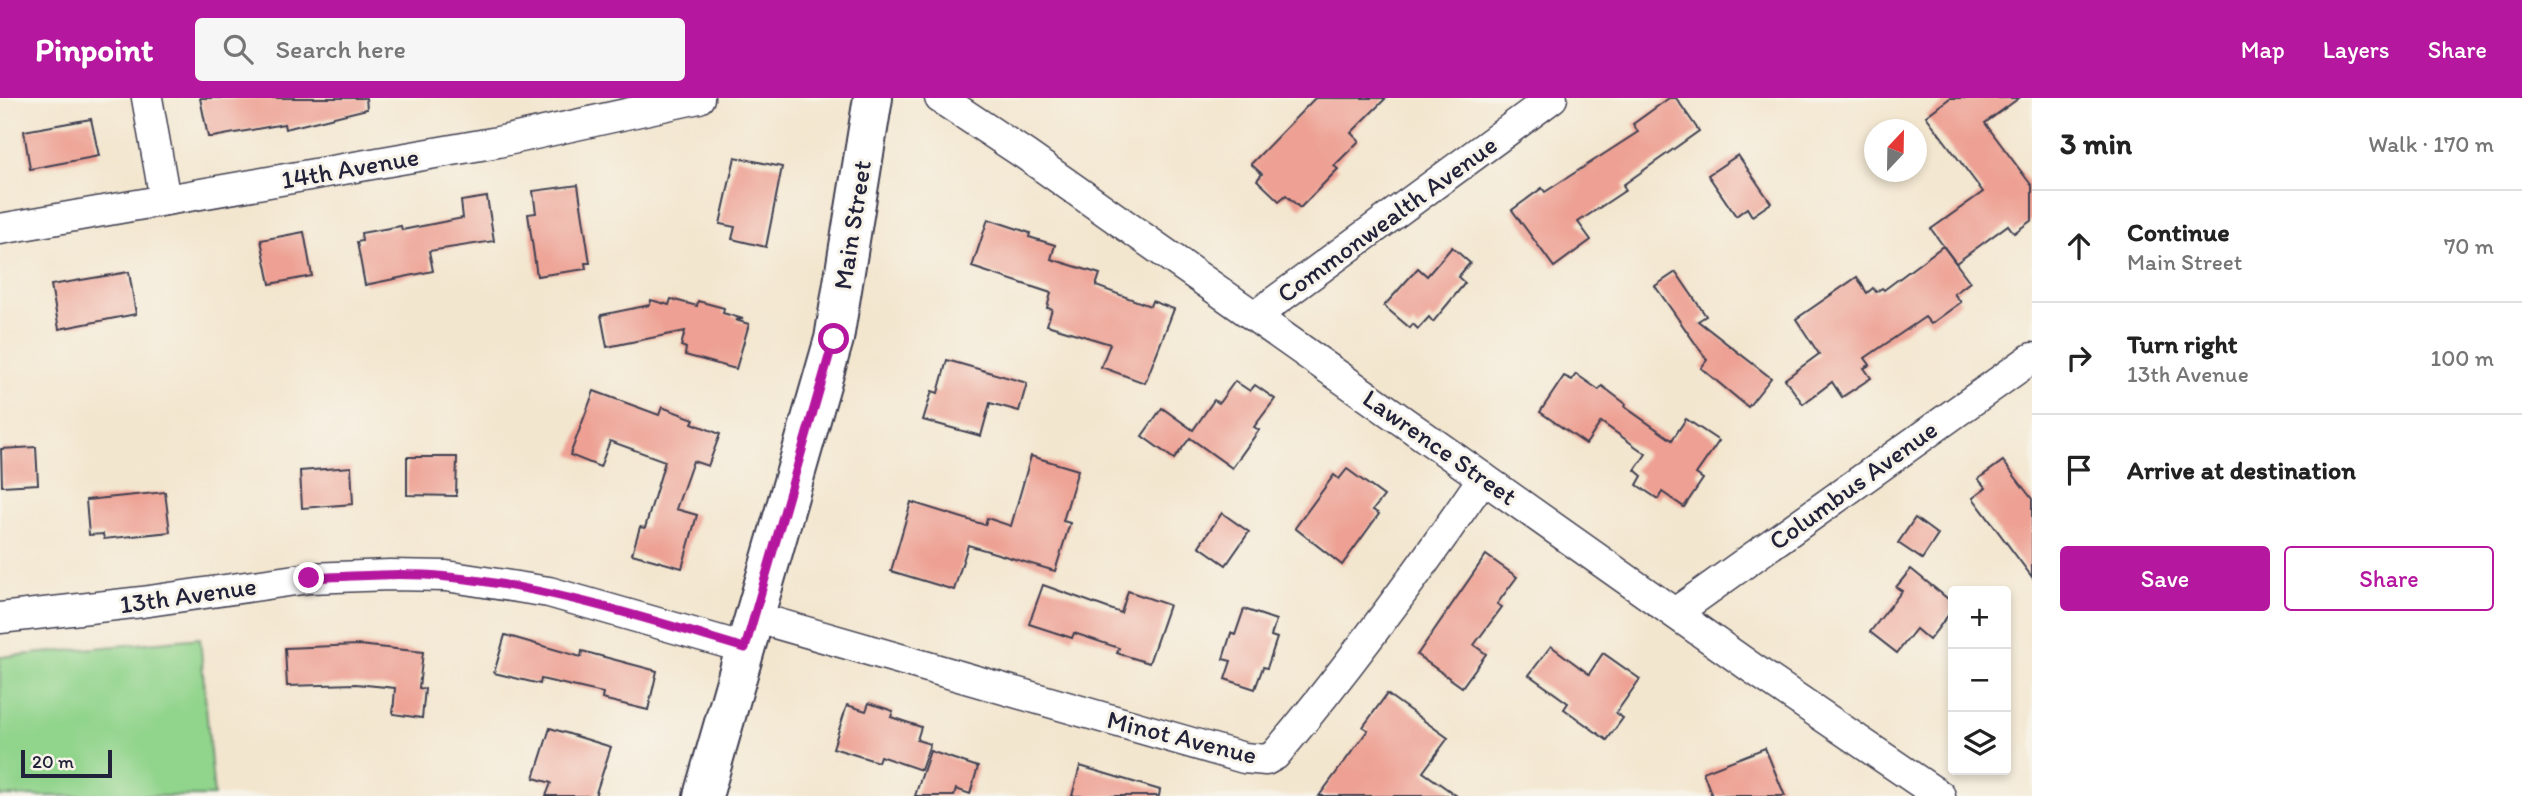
<!DOCTYPE html>
<meta charset="utf-8">
<style>
:root{--surface:#fff;--page:#f6f6f6;--text:#222;--muted:#767676;--line:#e0e0e0;--accent:#b5179e}
body{margin:0;font-family:Itim,sans-serif;background:var(--page);color:var(--text)}
.controls{position:absolute;right:21px;bottom:21px;display:grid;overflow:hidden;border-radius:7px;box-shadow:0 4px 10px #0003}
.controls button{width:63px;height:63px;display:grid;place-items:center;padding:0;border:0;border-bottom:2px solid var(--line);background:var(--surface);color:var(--text);font:35px sans-serif}
.compass{position:absolute;left:1864px;top:21px;width:63px;height:63px;border-radius:50%;background:var(--surface);box-shadow:0 4px 10px #0003;rotate:22deg}
.scale{position:absolute;left:21px;bottom:18px;width:91px;box-sizing:border-box;padding-left:7px;border:4px solid #22223b;border-top:0;font-size:19px;line-height:24px;white-space:nowrap;color:#22223b;-webkit-text-stroke:5px #f7f3e8;paint-order:stroke}
.stop{position:absolute;width:21px;height:21px;margin:-16px;border:5px solid #b5179e;border-radius:50%;background:#fff}
.stop.end{background:#b5179e;border-color:#fff;box-shadow:0 2px 7px #0008}
.list{margin:0;padding:0;list-style:none}
h2{display:flex;justify-content:space-between;align-items:center;height:91px;margin:0;padding:0 28px;font-size:30px}
h2 small{font-size:23px;font-weight:400;color:var(--muted)}
.list li{display:grid;grid-template-columns:46px 1fr auto;gap:21px;align-items:center;box-sizing:border-box;height:112px;padding:0 28px;border-top:2px solid var(--line)}
.list b{display:block;font-size:26px;white-space:nowrap}
.list p{margin:0;font-size:23px;white-space:nowrap;color:var(--muted)}
.list em{font-size:23px;font-style:normal;color:var(--muted)}
.actions{display:flex;gap:14px;padding:21px 28px}
.actions a{flex:1;padding:16px 0;border:2px solid var(--accent);border-radius:7px;text-align:center;font-size:24px;color:var(--accent)}
.actions .main{background:var(--accent);color:#fff}
.icon{flex:none;width:38px;height:38px;fill:none;stroke:currentColor;stroke-width:2;stroke-linecap:round;stroke-linejoin:round}
.map{position:relative;flex:none;width:2032px;height:698px;overflow:hidden}
header{display:flex;align-items:center;gap:42px;box-sizing:border-box;height:98px;padding:0 35px;background:var(--accent);color:#fff}
header strong{font-size:33px}
nav{display:flex;gap:38px;margin-inline-start:auto;font-size:24px}
.search{width:490px;height:63px;background:var(--page);display:flex;align-items:center;gap:18px;box-sizing:border-box;padding:0 24px;border-radius:7px;color:var(--muted);font-size:26px}
main{display:flex}
aside{flex:1;background:var(--surface)}
.map>svg:first-child{display:block}
</style>
<header>
<strong>Pinpoint</strong>
<div class="search"><svg class="icon" aria-label="search" viewBox="0 0 24 24"><circle cx="10" cy="10" r="6"/><path d="M15 15l6 6"/></svg>Search here</div>
<nav><a>Map</a><a>Layers</a><a>Share</a></nav>
</header>
<main>
<div class="map">
<svg width="2032" height="698" viewBox="0 0 2032 698">
<rect width="100%" height="100%" fill="#f7f3e8"/>
<filter id="ink" filterUnits="userSpaceOnUse"><feTurbulence type="fractalNoise" baseFrequency=".0143" numOctaves="2"/><feDisplacementMap in="SourceGraphic" scale="14" xChannelSelector="R" yChannelSelector="G"/><feConvolveMatrix kernelMatrix="1 2 1 2 8 2 1 2 1" color-interpolation-filters="sRGB"/></filter>
<filter id="wash" filterUnits="userSpaceOnUse"><feTurbulence type="fractalNoise" baseFrequency=".00686" numOctaves="4" result="noise"/><feDisplacementMap in="SourceGraphic" scale="28" xChannelSelector="R" yChannelSelector="G"/><feGaussianBlur stdDeviation="1.57" result="paint"/><feColorMatrix in="noise" values="0 0 0 0 0 0 0 0 0 0 0 0 0 0 0 0 0 1.4 0 .05"/><feComposite in="paint" operator="in"/></filter>
<g filter="url(#wash)">
<rect width="100%" height="100%" fill="#f3e6cf"/>
<polygon fill="#91d48c" stroke="#5a7b64" stroke-width="2" points="200,540 214,698 0,698 0,559"/>
<g id="blocks">
<g fill="#eda093">
<polygon points="200,0 366,0 367,11 285,31 284,26 213,39 208,39"/>
<polygon points="1315,0 1386,0 1351,35 1359,43 1334,68 1338,71 1300,110 1286,97 1279,103 1257,82 1262,76 1251,66"/>
<polygon points="1669,0 1676,0 1699,33 1623,87 1626,92 1578,124 1591,142 1554,169 1512,112 1542,90 1545,94 1638,34 1633,26"/>
<polygon points="1950,0 2019,0 1985,25 2032,88 2032,122 2014,135 2008,127 1956,165 1931,131 1983,94 1926,18"/>
<polygon points="91,21 99,58 30,71 24,33"/>
<polygon points="1738,57 1771,105 1752,118 1747,110 1736,118 1708,77"/>
<polygon points="735,59 782,69 766,149 732,141 735,129 720,126"/>
<polygon points="578,87 590,165 585,165 586,171 537,178 528,116 536,115 533,93"/>
<polygon points="487,99 494,143 429,153 433,173 365,187 357,144 362,143 361,135 401,128 402,132 463,120 461,103"/>
<polygon points="988,121 1030,135 1029,139 1055,147 1051,161 1100,176 1096,188 1150,208 1152,203 1174,211 1145,285 1101,269 1110,246 1047,227 1052,211 1047,210 1051,195 972,169"/>
<polygon points="304,134 312,178 270,186 261,142"/>
<polygon points="1943,148 1970,184 1954,196 1961,204 1931,226 1925,219 1865,260 1870,267 1864,270 1871,280 1842,299 1832,284 1803,306 1785,281 1819,256 1796,221 1857,179 1867,195 1873,190 1876,194 1882,190 1884,192"/>
<polygon points="1452,149 1470,165 1458,179 1465,185 1433,224 1429,219 1418,231 1413,226 1410,230 1384,208 1418,170 1427,178"/>
<polygon points="129,174 136,216 59,231 51,187"/>
<polygon points="1676,174 1706,218 1698,223 1771,280 1748,309 1701,270 1707,262 1655,188"/>
<polygon points="671,201 697,208 698,203 724,210 723,215 743,221 735,222 749,226 736,271 685,257 686,250 681,248 685,233 607,249 601,217 650,207 651,202 669,207"/>
<polygon points="947,262 1027,285 1019,313 990,305 981,338 923,322 932,293 938,295"/>
<polygon points="1576,276 1599,292 1602,288 1626,306 1625,309 1672,342 1686,321 1719,343 1696,376 1703,381 1684,409 1662,394 1658,401 1637,387 1642,378 1635,372 1646,356 1601,324 1586,346 1540,314 1564,278 1572,282"/>
<polygon points="1235,283 1250,293 1255,287 1275,301 1254,329 1259,332 1232,370 1190,340 1174,361 1142,338 1162,310 1193,332 1214,302 1219,305"/>
<polygon points="594,293 659,317 662,309 694,321 692,325 720,336 708,368 693,363 676,411 697,417 682,470 632,456 640,429 645,430 665,363 610,343 600,369 570,357"/>
<polygon points="36,349 38,386 2,388 1,351"/>
<polygon points="1031,358 1078,372 1063,423 1070,425 1055,473 968,447 954,492 891,473 911,404 985,427 987,420 1011,428"/>
<polygon points="407,359 457,359 456,398 407,397"/>
<polygon points="2003,363 2032,401 2032,479 1973,400 1986,390 1978,381"/>
<polygon points="351,369 353,406 302,410 300,373"/>
<polygon points="1347,371 1384,398 1373,412 1379,416 1342,467 1295,430 1334,377 1339,381"/>
<polygon points="165,394 170,434 104,441 103,436 89,437 86,402"/>
<polygon points="1222,415 1249,434 1226,467 1199,448"/>
<polygon points="1915,420 1938,437 1922,461 1898,445"/>
<polygon points="1486,457 1517,479 1497,506 1502,509 1474,547 1486,556 1462,589 1417,557"/>
<polygon points="1911,471 1953,505 1953,511 1929,542 1916,531 1897,555 1870,534 1902,493 1896,489"/>
<polygon points="1043,487 1121,515 1128,493 1169,507 1149,565 1117,555 1119,550 1074,535 1072,540 1029,526"/>
<polygon points="1244,511 1276,522 1271,538 1277,540 1267,570 1263,569 1255,591 1225,581 1231,563 1223,561 1231,535 1235,537"/>
<polygon points="505,537 581,559 582,553 657,573 648,612 602,601 603,595 541,581 540,586 494,575"/>
<polygon points="359,547 423,554 419,590 425,591 422,620 393,616 395,590 356,586 287,588 285,550"/>
<polygon points="1551,548 1589,576 1603,555 1640,581 1616,615 1623,620 1607,642 1564,611 1568,605 1529,577"/>
<polygon points="1387,596 1448,640 1423,674 1457,698 1319,698 1368,632 1363,629"/>
<polygon points="869,605 893,613 891,619 921,629 917,642 930,646 921,672 880,658 878,664 833,650 847,607 866,613"/>
<polygon points="550,630 611,649 595,698 546,698 551,685 534,680"/>
<polygon points="1765,650 1785,698 1712,698 1703,674"/>
<polygon points="930,653 978,669 970,696 956,691 954,698 915,698"/>
<polygon points="1080,668 1160,692 1159,698 1072,698"/>
</g>
</g>
</g>
<g filter="url(#ink)">
<use href="#blocks" fill-opacity="0" stroke="#413f51" stroke-width="2"/>
<g fill="none" stroke-linecap="round" stroke-linejoin="round">
<defs>
<g id="minor">
<polyline points="147,0 165,102"/>
<polyline points="940,0 1026,57 1752,570 1940,698"/>
<polyline points="0,131 498,44 699,0"/>
<polyline points="1255,218 1552,0"/>
<polyline points="1675,515 2032,260"/>
<path d="M754,519l490,141 22,2 9,-5c75,-89 143,-182 208,-277"/>
<polyline points="0,520 142,504 309,480 390,477 446,478 549,494 745,550"/>
</g>
<polyline id="major" points="703,698 834,241 873,0"/>
</defs>
<use href="#minor" stroke="#413f51" stroke-width="33"/>
<use href="#major" stroke="#413f51" stroke-width="42"/>
<use href="#minor" stroke="#fff" stroke-width="30"/>
<use href="#major" stroke="#fff" stroke-width="38"/>
</g>
</g>
<g fill="none" stroke-linecap="round" stroke-linejoin="round" filter="url(#ink)">
<path stroke="#b5179e" stroke-width="9" d="M309,480c46,-2 93,-6 139,-1 102,10 199,42 297,71l89,-309"/>
</g>
<g text-anchor="middle" dominant-baseline="central" stroke-width="6" stroke-linejoin="round" paint-order="stroke">
<g font-size="26" fill="#22223b" stroke="#f7f3e8">
<text transform="translate(350 70) rotate(-10)">14th Avenue</text>
<text transform="translate(1387 121) rotate(-36)">Commonwealth Avenue</text>
<text transform="translate(852 127) rotate(-81)">Main Street</text>
<text transform="translate(1440 349) rotate(35)">Lawrence Street</text>
<text transform="translate(1853 387) rotate(-36)">Columbus Avenue</text>
<text transform="translate(188 497) rotate(-8)">13th Avenue</text>
<text transform="translate(1182 639) rotate(14)">Minot Avenue</text>
</g>
</g>
</svg>
<div class="controls">
<button>+</button>
<button>−</button>
<button><svg class="icon" aria-label="layers" viewBox="0 0 24 24"><path d="M12 4l9 5-9 5-9-5zM3 14l9 5 9-5"/></svg></button>
</div>
<svg class="compass" viewBox="-18 -18 36 36"><path d="M0-13l5 13h-10z" fill="#e53935"/><path d="M0 13l5-13h-10z" fill="#767676"/></svg>
<div class="scale">20 m</div>
<div class="stop" style="left:834px;top:241px"></div>
<div class="stop end" style="left:309px;top:480px"></div>
</div>
<aside>
<h2>3 min<small>Walk · 170 m</small></h2>
<ul class="list">
<li><svg class="icon" aria-label="ahead" viewBox="0 0 24 24"><path d="M12 20V5M6 11l6-6 6 6"/></svg><div><b>Continue</b><p>Main Street</p></div><em>70 m</em></li>
<li><svg class="icon" aria-label="right" viewBox="0 0 24 24"><path d="M7 20v-9h11M14 6l5 5-5 5"/></svg><div><b>Turn right</b><p>13th Avenue</p></div><em>100 m</em></li>
<li><svg class="icon" aria-label="arrive" viewBox="0 0 24 24"><path d="M6 21V4h12l-3 4 3 4H6"/></svg><div><b>Arrive at destination</b></div></li>
</ul>
<div class="actions"><a class="main">Save</a><a>Share</a></div>
</aside>
</main>
